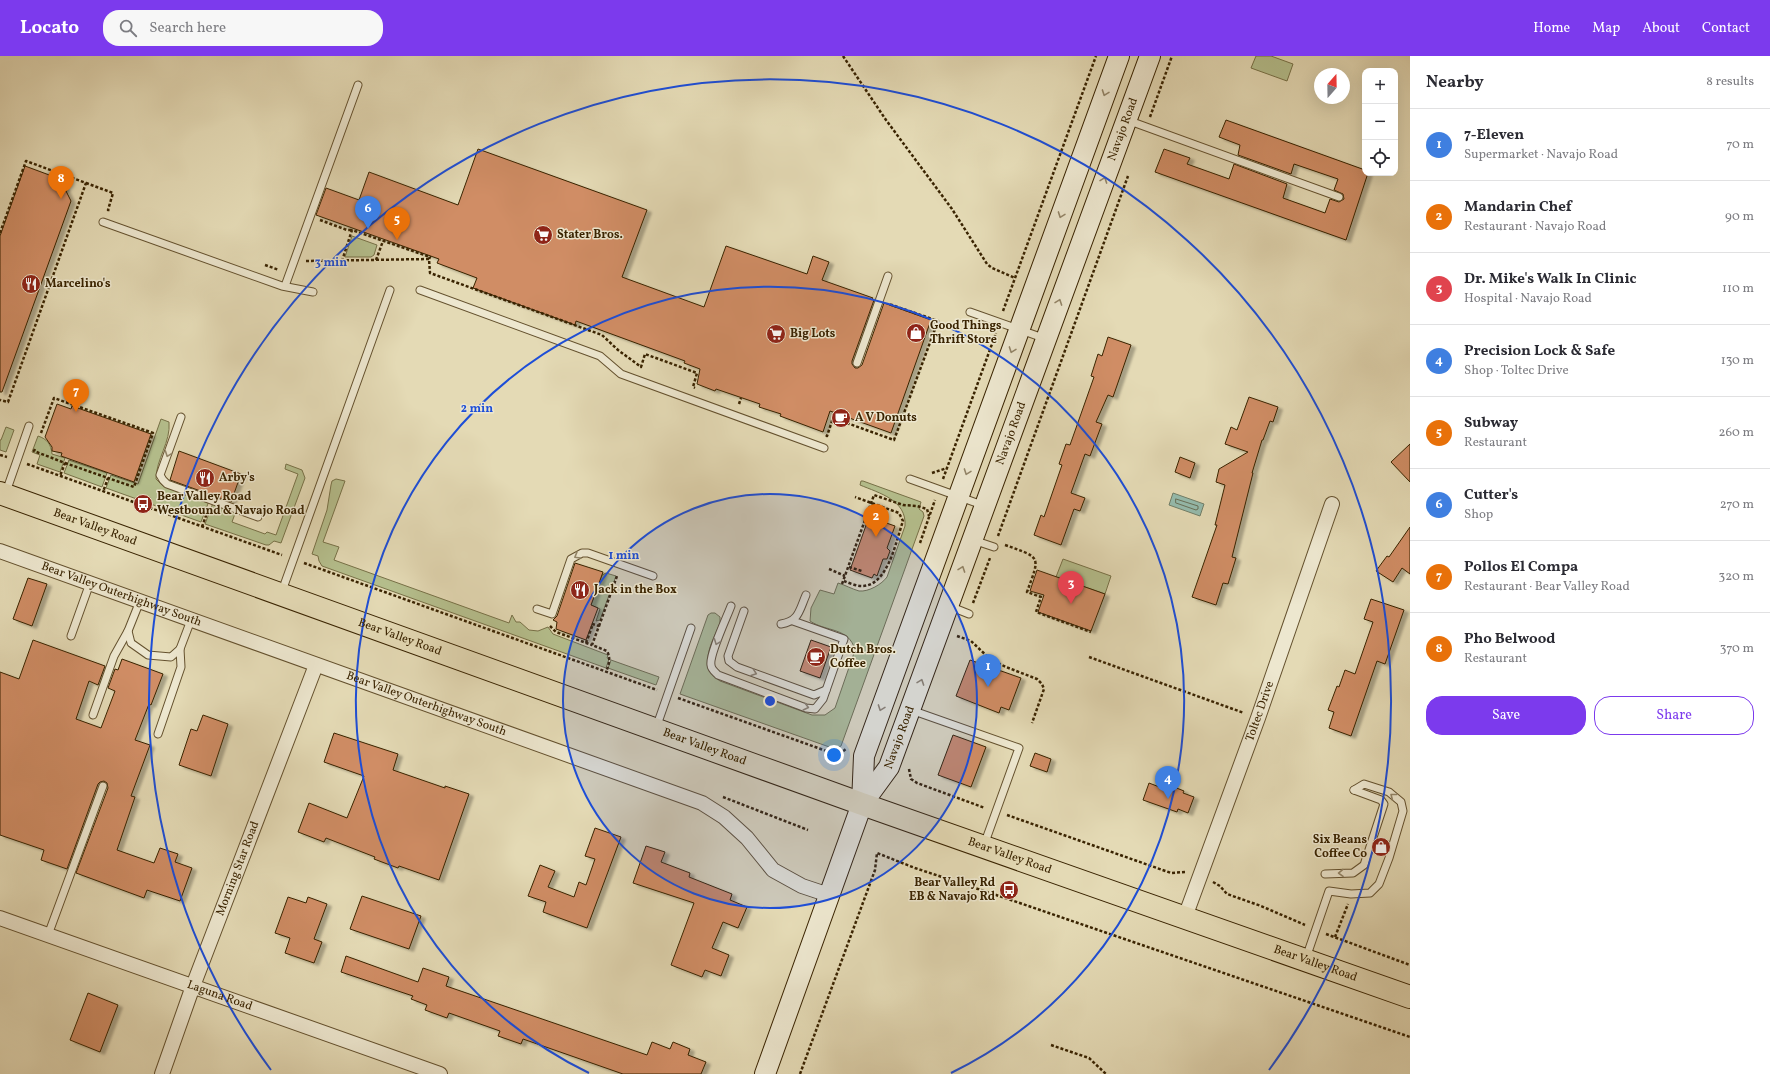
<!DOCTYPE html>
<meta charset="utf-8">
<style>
:root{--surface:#fff;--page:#f7f7f7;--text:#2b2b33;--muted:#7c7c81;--line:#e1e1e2;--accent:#7c3aed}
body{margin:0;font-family:Vollkorn,serif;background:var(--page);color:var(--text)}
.controls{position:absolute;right:12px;top:12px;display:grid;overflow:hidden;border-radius:8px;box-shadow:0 4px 16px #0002}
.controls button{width:36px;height:36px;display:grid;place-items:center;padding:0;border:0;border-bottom:1px solid var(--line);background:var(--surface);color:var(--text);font:20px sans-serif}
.compass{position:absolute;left:1314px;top:12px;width:36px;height:36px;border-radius:50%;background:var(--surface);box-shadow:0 4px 16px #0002;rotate:20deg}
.you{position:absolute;left:834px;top:699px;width:14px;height:14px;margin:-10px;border:3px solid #fff;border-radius:50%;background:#1a73e8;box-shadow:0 0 0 6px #1a73e833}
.badge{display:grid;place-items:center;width:26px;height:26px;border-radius:50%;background:var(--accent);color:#fff;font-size:13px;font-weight:700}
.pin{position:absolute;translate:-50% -33px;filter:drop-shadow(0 1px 2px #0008)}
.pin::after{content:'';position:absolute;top:21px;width:14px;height:12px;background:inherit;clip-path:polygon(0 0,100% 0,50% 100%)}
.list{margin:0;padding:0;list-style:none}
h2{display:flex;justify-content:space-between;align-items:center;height:52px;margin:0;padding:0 16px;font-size:17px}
h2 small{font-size:13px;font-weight:400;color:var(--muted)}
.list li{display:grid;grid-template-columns:26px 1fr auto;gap:12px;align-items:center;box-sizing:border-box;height:72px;padding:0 16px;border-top:1px solid var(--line)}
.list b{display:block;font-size:15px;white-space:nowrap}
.list p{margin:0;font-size:13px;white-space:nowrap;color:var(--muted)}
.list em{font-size:13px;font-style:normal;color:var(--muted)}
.actions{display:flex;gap:8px;padding:12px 16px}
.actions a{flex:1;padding:9px 0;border:1px solid var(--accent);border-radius:16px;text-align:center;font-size:14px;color:var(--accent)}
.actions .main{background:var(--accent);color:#fff}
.icon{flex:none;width:22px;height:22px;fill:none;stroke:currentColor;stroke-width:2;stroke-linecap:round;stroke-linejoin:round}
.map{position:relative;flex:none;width:1410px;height:1018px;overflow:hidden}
header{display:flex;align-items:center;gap:24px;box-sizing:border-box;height:56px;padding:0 20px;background:var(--accent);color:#fff}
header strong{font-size:19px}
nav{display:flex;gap:22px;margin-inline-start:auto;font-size:14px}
.search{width:280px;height:36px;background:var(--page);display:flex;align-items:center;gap:10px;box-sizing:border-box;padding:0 14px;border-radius:16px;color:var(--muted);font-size:15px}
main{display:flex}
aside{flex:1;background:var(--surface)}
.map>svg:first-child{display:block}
</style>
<header>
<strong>Locato</strong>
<div class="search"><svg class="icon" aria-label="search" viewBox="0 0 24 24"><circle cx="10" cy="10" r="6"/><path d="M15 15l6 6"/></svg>Search here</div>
<nav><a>Home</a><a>Map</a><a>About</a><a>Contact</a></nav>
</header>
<main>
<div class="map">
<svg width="1410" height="1018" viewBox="0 0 1410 1018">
<defs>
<filter id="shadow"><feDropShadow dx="4.5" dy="2.5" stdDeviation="1" flood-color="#0004"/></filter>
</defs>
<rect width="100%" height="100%" fill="#e4dab5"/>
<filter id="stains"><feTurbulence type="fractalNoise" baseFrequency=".005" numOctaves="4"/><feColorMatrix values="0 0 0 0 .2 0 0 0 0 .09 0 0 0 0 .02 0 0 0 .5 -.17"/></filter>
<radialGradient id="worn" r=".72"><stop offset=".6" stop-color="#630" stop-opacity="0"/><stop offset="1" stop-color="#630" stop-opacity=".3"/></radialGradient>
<g fill="#b5bf8d" stroke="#777147">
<polygon points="1256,0 1271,0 1293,8 1287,25 1251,12"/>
<polygon points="352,180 377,189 374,199 371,201 345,201"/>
<path d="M161,363l8,3c2,20 -13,37 -13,57l6,6 47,16 -8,21 -95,-34 5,-13 27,9z"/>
<polygon points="6,371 14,374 6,396 0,394 0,384 1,384"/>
<path d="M38,380c9,3 13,8 14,18l13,4 -5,14 -23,-8 3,-9 -8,-3z"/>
<polygon points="69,404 107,417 102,431 64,417"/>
<polygon points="286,408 302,414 305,422 281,487 274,485 269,489 266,489 205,468 213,447 236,455 232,466 265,478 267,476 276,479 298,418 285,413"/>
<polygon points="336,423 345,425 323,486 339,491 334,504 509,567 512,559 516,566 520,566 529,574 538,575 548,571 553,578 608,599 607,602 609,603 606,612 322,510 319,505 318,500 312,498 327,454 331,429 332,425"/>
<path d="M861,425h2l58,21 -2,7 4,3 1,4 -83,230 -6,3 -155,-55 28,-79 3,-2h4l5,4v6c-8,20 -23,43 0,58l92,34h13l10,-7 20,-58c-6,-23 -29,-18 -45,-29l1,-13 9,-18 14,4 4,-11c7,2 14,6 21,8 10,1 23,-7 28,-14l18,-51c2,-26 -26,-33 -45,-41z"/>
<polygon points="1063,503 1111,520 1105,538 1056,521"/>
<polygon points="606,517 616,520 600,564 596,565 600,553 591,549 602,519"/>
<polygon points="611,604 659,621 656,629 608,612"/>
</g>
<polygon fill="#95bbad" stroke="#707e68" points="1173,437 1204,448 1200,460 1169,449"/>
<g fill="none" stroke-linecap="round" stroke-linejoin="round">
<polygon stroke="#676f57" stroke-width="1" points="1176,443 1198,450 1198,453 1196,454 1176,447"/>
</g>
<g fill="#d08d65" stroke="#392301" filter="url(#shadow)">
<polygon points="1226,64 1365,114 1365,117 1368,117 1346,184 1155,116 1164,93 1190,102 1187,108 1229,123 1234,108 1287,128 1283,142 1325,157 1330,143 1339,146 1344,143 1343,138 1334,134 1338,123 1294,108 1291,118 1238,99 1240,89 1219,81"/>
<polygon points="478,93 647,154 622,221 704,251 726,190 807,218 813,200 829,206 822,224 873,242 872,243 874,244 852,305 852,308 855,312 858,312 862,309 884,247 931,264 891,377 830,355 823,376 780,360 781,358 759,351 760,348 716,333 715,335 697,328 700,313 684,307 685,305 576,265 575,269 473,232 477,222 437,207 439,203 316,159 326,132 359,144 369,116 458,149"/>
<polygon points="25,110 60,123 71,145 2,336 0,336 0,180"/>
<polygon points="1108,281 1131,289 1113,341 1108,339 1096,366 1102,368 1090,400 1085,398 1071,437 1085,442 1080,455 1074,453 1061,489 1034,479 1041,459 1044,461 1062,409 1059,408 1066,388 1070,389 1094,321 1091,320 1098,298 1102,300"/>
<polygon points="1249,341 1278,351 1273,366 1270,365 1263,384 1262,384 1252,417 1253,417 1232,501 1236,502 1228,528 1223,527 1216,549 1192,541 1217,469 1215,469 1225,429 1216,426 1219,413 1248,396 1225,388 1231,371 1237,374"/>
<polygon points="57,348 71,353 72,350 151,378 134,426 61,400 62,397 52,395 52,391 45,381"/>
<polygon points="1410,388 1410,426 1391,406"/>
<polygon points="179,395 241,418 231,446 170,424"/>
<polygon points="1180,401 1195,407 1190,422 1175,416"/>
<polygon points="869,461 895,470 887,492 890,495 887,503 883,503 877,520 874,518 872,522 850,514"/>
<polygon points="1410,471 1410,518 1402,512 1393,526 1376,515 1387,500 1389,501"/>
<polygon points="575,507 603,516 591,549 598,552 586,584 556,573 557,566 553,564 557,560"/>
<polygon points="1037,514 1105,538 1091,575 1038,556 1044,539 1030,535"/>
<polygon points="28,522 47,528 32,570 13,563"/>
<polygon points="1371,543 1404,554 1385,608 1377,605 1351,680 1329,672 1334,656 1328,654 1337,630 1339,631 1345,614 1355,618 1373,566 1364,563"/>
<polygon points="33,584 105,610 98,629 89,625 76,663 101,672 115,635 108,632 115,613 118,614 122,603 163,618 151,649 149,648 135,684 150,689 131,740 135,741 117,794 154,807 160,792 178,798 175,806 192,812 180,845 147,834 144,842 76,817 108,732 107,727 104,725 100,726 98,728 67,813 41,804 44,794 0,779 0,616 19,623"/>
<polygon points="811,584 831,591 820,622 800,615"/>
<polygon points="970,604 1021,622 1009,654 1001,651 999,657 956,640"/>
<polygon points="203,659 228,668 211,720 179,709 191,673 197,675"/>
<polygon points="334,677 398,698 393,714 445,732 445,730 469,738 439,824 399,810 398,812 374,803 375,801 326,782 324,786 298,776 309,747 347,762 364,720 324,706"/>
<polygon points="953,679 986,691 971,731 938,719"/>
<polygon points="1035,697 1051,703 1047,716 1030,710"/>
<polygon points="1149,727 1162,732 1164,727 1184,735 1183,737 1194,741 1188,757 1178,753 1177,756 1143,744"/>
<polygon points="595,772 621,781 587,872 543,856 546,846 528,840 540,809 555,815 548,831 574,841 579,826 586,829 595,803 585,800"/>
<polygon points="646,790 665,796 661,806 690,817 689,821 732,838 730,844 747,851 738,872 723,866 712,892 729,899 721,920 705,914 702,921 671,909 694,847 633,827"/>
<polygon points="362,840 421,860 409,893 350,873"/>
<polygon points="288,841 306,847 308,841 327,848 314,883 322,886 314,907 285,897 290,882 275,877"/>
<polygon points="346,900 418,926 423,912 449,921 446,930 647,999 652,986 670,993 673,986 690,993 688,999 706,1006 701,1018 623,1018 523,983 521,988 498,980 500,975 449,957 447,962 425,954 427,949 411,943 413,940 341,916"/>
<polygon points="88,937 118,949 100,996 70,984"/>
</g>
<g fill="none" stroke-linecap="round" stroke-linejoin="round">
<defs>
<g id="lane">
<polyline points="1127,64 1339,141"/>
<polyline points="103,166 282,230 313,236"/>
<polyline points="285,230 358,29"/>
<polyline points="420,234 600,300 621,318 824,392"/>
<polyline points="970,256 1046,283"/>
<polyline points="857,307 888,220"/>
<polyline points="181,361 160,419 163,424 167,428 258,461"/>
<polyline points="910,423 985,450"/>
<polyline points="6,436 29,370"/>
<polyline points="973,484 994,491"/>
<polyline points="282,535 390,234"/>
<polyline points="140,545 128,575 131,587 148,599 171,601 180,593 191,564"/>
<path d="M731,550c-4,11 -22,49 -20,59 0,4 4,7 7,10l88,33 9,1 8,-10 21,-60 -51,-18"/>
<polyline points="949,550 969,558"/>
<polyline points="537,553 552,558 571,503 582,497 588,497 653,520"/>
<polyline points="744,555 728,600 729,605 737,611 814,639 826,634"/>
<path d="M781,568c18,-3 18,-13 25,-29"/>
<polyline points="71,580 90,527"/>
<polyline points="911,654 1019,692 984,789"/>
<polyline points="93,659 114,600 128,575"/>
<polyline points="656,672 691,572"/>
<polyline points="158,678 181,611 180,593"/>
<polyline points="1325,818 1353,817 1364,809 1384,748 1381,744 1354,734"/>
<polyline points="48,879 103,730"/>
<polyline points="1306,902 1329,835 1351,838 1370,837 1379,828 1389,802 1403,755 1401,746 1389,736 1364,728 1354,734"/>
</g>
<g id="street">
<path id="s1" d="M0,495l702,252 22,14 23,21 26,32 29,16 27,9"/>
<path id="s2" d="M1185,861l73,-199 74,-214"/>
<path id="s3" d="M0,862l440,156"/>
<path id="s4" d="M162,1018l31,-88 123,-321"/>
</g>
<g id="secondary">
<polyline points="862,748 864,700 1119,0"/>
<path id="s5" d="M765,1018l97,-270 27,-37 261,-711"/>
</g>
<g id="primary">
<path id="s6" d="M0,437l862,311 548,193"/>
</g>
</defs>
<use href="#lane" stroke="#64512e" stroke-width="9"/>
<use href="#street" stroke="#64512e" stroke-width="16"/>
<use href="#secondary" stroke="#392301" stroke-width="22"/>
<use href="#primary" stroke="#392301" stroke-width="24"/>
<g stroke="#392301" stroke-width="2.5" stroke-dasharray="3 2" stroke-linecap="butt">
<polyline points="843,0 886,64 952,153 987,208 992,212 1015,222"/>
<polyline points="1150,61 1172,0"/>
<polyline points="86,127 113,137 108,154 110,154"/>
<polyline points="320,164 347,174 352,174"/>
<polyline points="0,177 26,105 86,127 8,346 0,344"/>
<polyline points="376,204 383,185"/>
<polyline points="306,205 429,203 430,217 602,279 618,294 641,311 645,298 697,317 693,331 695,332"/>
<polyline points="342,205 352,174 430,201 429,203"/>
<polyline points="265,209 279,214"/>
<polyline points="1003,255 1096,0"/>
<polyline points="739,348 741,342"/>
<polyline points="41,377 54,342 153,377 134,431 108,422"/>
<polyline points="826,379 827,380 833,362 894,384 938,265 889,248"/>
<polyline points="35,393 34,395 65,407 60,420"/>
<polyline points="0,399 7,401"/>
<polyline points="65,407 108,422 103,436"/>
<polyline points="27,408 282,499"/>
<polyline points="932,417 947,412"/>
<polyline points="943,423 996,277"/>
<polyline points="202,471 208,454"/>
<polyline points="998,480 1128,120"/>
<polyline points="920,487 935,444"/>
<path d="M1005,489c37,13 35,11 22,47l14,5 -5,15 55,20"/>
<polyline points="304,507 657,634"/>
<polyline points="849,511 862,515"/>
<polyline points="829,513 845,520"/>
<path d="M844,525c5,2 12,5 18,5 26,0 34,-45 41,-65l-4,-8 -44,-16"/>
<polyline points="842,528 874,439 903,449 917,450 927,453 929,460"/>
<polyline points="973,547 990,502"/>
<path d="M592,568l7,2 -7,19 15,6c4,8 2,13 -1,21"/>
<polyline points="550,570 556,576 592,589"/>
<polyline points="599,570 617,520"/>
<polyline points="957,580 971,585 990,603 1006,611 1037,623 1042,628 1044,633 1032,667"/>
<polyline points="586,587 593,568"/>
<polyline points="1089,601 1244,657"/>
<polyline points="678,642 832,697 842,696 846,693"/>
<polyline points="909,713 911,723 917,727 985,752"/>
<polyline points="723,741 808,774"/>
<polyline points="1007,759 1171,817 1185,816"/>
<polyline points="1213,826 1220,830 1227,838 1261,850 1305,869"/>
<polyline points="1326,878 1410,909"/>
<polyline points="1335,881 1348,848"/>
<polyline points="1051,989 1089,1002 1106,1018"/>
<polyline points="800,1018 875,814 877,797 915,812 1011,844 1410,981"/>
</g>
<use href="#lane" stroke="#ede7cf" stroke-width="7"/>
<use href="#street" stroke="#ede7cf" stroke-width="14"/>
<use href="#secondary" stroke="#ede7cf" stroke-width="20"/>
<use href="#primary" stroke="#e4dab5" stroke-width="22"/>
</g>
<defs><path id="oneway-chevron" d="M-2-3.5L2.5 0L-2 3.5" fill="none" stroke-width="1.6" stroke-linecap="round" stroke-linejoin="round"/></defs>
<g stroke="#938568">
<use href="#oneway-chevron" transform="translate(1105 37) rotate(110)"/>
<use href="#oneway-chevron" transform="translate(1104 124) rotate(-70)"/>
<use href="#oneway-chevron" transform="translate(1061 159) rotate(110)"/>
<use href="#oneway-chevron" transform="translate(1059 246) rotate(-70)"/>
<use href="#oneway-chevron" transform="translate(1012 294) rotate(110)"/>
<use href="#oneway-chevron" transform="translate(168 398) rotate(110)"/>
<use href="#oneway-chevron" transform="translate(967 416) rotate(110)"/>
<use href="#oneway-chevron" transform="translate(577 500) rotate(150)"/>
<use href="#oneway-chevron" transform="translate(962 513) rotate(-70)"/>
<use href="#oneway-chevron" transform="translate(717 586) rotate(111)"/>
<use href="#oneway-chevron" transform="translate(754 617) rotate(20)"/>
<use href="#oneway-chevron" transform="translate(921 626) rotate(-70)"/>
<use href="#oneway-chevron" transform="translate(806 651) rotate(14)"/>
<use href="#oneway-chevron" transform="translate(881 652) rotate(110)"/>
<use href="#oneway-chevron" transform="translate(1393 740) rotate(-142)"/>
<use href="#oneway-chevron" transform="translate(1341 817) rotate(179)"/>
</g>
<circle cx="770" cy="645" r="207" fill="#1d4ed8" fill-opacity=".12"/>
<g fill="none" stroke="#1d4ed8" stroke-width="2">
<circle cx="770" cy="645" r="207"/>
<path d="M589 1017A414 414 0 1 1 951 1017"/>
<path d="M271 1014A621 621 0 1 1 1269 1014"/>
</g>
<defs>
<symbol id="supermarket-disc" viewBox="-11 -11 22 22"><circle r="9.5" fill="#8f2418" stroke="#ede7cf"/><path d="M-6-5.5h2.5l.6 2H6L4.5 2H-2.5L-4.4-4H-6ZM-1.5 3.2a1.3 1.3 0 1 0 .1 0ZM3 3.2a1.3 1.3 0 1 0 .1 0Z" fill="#fff"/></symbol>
<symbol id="restaurant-disc" viewBox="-11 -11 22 22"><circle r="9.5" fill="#8f2418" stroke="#ede7cf"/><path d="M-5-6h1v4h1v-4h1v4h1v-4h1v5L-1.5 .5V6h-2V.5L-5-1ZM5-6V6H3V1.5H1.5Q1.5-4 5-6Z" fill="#fff"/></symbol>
<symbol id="shop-disc" viewBox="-11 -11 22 22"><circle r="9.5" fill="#8f2418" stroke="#ede7cf"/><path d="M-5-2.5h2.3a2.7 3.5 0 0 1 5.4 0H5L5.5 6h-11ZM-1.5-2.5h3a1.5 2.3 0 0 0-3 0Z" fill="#fff"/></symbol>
<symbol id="cafe-disc" viewBox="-11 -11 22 22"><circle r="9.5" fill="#8f2418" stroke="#ede7cf"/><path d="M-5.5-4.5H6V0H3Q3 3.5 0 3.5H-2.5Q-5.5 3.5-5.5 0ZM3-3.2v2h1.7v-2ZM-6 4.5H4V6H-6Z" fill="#fff"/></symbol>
<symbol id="bus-disc" viewBox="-11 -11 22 22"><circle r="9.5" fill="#8f2418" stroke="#ede7cf"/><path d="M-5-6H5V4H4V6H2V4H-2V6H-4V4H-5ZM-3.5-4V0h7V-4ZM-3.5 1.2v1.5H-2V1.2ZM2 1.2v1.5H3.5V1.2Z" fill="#fff"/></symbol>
</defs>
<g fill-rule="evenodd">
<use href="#supermarket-disc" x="532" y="168" width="22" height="22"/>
<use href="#restaurant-disc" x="20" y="217" width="22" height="22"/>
<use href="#shop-disc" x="905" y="266" width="22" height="22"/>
<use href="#supermarket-disc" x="765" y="267" width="22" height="22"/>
<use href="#cafe-disc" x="830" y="351" width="22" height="22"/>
<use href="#restaurant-disc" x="194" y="411" width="22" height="22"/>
<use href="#bus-disc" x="132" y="437" width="22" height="22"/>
<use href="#restaurant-disc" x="569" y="523" width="22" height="22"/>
<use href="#cafe-disc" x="805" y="590" width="22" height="22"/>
<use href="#shop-disc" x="1370" y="780" width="22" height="22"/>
<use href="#bus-disc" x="998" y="823" width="22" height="22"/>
</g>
<g text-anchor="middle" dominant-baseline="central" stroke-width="3" stroke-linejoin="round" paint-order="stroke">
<g font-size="12" fill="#392301" stroke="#ede7cf">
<text stroke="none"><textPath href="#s5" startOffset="1012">Navajo Road</textPath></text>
<text stroke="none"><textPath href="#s5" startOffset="688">Navajo Road</textPath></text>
<text stroke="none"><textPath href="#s6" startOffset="101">Bear Valley Road</textPath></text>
<text stroke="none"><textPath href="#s1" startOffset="129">Bear Valley Outerhighway South</textPath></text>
<text stroke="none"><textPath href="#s6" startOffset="425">Bear Valley Road</textPath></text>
<text stroke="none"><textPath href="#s1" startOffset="453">Bear Valley Outerhighway South</textPath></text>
<text stroke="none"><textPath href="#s2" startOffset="219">Toltec Drive</textPath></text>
<text stroke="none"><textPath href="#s5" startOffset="364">Navajo Road</textPath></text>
<text stroke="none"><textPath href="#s6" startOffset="749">Bear Valley Road</textPath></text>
<text stroke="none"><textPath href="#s6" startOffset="1073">Bear Valley Road</textPath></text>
<text stroke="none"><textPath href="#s4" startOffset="219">Morning Star Road</textPath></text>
<text stroke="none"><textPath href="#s6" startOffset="1397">Bear Valley Road</textPath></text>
<text stroke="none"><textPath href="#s3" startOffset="233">Laguna Road</textPath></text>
</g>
<g font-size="12" font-weight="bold" fill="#392301" stroke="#ede7cf" text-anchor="start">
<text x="557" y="179">Stater Bros.</text>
<text x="45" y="228">Marcelino's</text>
<text x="930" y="270">Good Things<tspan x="930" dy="14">Thrift Store</tspan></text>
<text x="790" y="278">Big Lots</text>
<text x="855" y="362">A V Donuts</text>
<text x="219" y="422">Arby's</text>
<text x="157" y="441">Bear Valley Road<tspan x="157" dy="14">Westbound &amp; Navajo Road</tspan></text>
<text x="594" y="534">Jack in the Box</text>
<text x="830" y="594">Dutch Bros.<tspan x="830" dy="14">Coffee</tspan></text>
<text x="1367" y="784" text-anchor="end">Six Beans<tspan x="1367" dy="14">Coffee Co</tspan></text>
<text x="995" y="827" text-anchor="end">Bear Valley Rd<tspan x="995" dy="14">EB &amp; Navajo Rd</tspan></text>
</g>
</g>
<circle cx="770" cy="645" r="6" fill="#1d4ed8" stroke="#ede7cf" stroke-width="2"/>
<g font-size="12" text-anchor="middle" font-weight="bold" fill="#1d4ed8" stroke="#ede7cf" stroke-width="3" stroke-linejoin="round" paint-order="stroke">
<text x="331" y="210">3 min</text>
<text x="477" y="356">2 min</text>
<text x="624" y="503">1 min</text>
</g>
<rect width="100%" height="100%" filter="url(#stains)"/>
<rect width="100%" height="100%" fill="url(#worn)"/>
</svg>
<div class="controls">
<button>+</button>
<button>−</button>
<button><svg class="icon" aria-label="locate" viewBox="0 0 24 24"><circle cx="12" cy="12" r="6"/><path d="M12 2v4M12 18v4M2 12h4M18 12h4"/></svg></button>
</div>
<svg class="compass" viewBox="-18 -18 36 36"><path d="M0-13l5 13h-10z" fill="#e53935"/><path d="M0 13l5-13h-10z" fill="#7c7c81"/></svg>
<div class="you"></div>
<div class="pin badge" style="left:988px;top:631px;background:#3f7fe0">1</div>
<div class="pin badge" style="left:876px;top:481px;background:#e8710a">2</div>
<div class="pin badge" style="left:1071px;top:548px;background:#e0444e">3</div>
<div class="pin badge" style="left:1168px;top:743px;background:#3f7fe0">4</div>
<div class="pin badge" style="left:397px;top:184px;background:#e8710a">5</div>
<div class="pin badge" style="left:368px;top:173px;background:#3f7fe0">6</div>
<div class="pin badge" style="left:76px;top:356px;background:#e8710a">7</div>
<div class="pin badge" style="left:61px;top:143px;background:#e8710a">8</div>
</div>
<aside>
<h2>Nearby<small>8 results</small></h2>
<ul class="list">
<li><span class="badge" style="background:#3f7fe0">1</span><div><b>7-Eleven</b><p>Supermarket · Navajo Road</p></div><em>70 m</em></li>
<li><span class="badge" style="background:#e8710a">2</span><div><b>Mandarin Chef</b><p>Restaurant · Navajo Road</p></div><em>90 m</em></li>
<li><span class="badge" style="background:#e0444e">3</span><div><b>Dr. Mike's Walk In Clinic</b><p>Hospital · Navajo Road</p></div><em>110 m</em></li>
<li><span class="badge" style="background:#3f7fe0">4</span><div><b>Precision Lock &amp; Safe</b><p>Shop · Toltec Drive</p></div><em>130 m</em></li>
<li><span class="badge" style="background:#e8710a">5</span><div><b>Subway</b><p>Restaurant</p></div><em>260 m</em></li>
<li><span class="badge" style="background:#3f7fe0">6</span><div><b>Cutter's</b><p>Shop</p></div><em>270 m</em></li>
<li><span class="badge" style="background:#e8710a">7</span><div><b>Pollos El Compa</b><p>Restaurant · Bear Valley Road</p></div><em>320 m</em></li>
<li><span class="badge" style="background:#e8710a">8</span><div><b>Pho Belwood</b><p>Restaurant</p></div><em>370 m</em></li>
</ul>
<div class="actions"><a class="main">Save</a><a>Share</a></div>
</aside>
</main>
